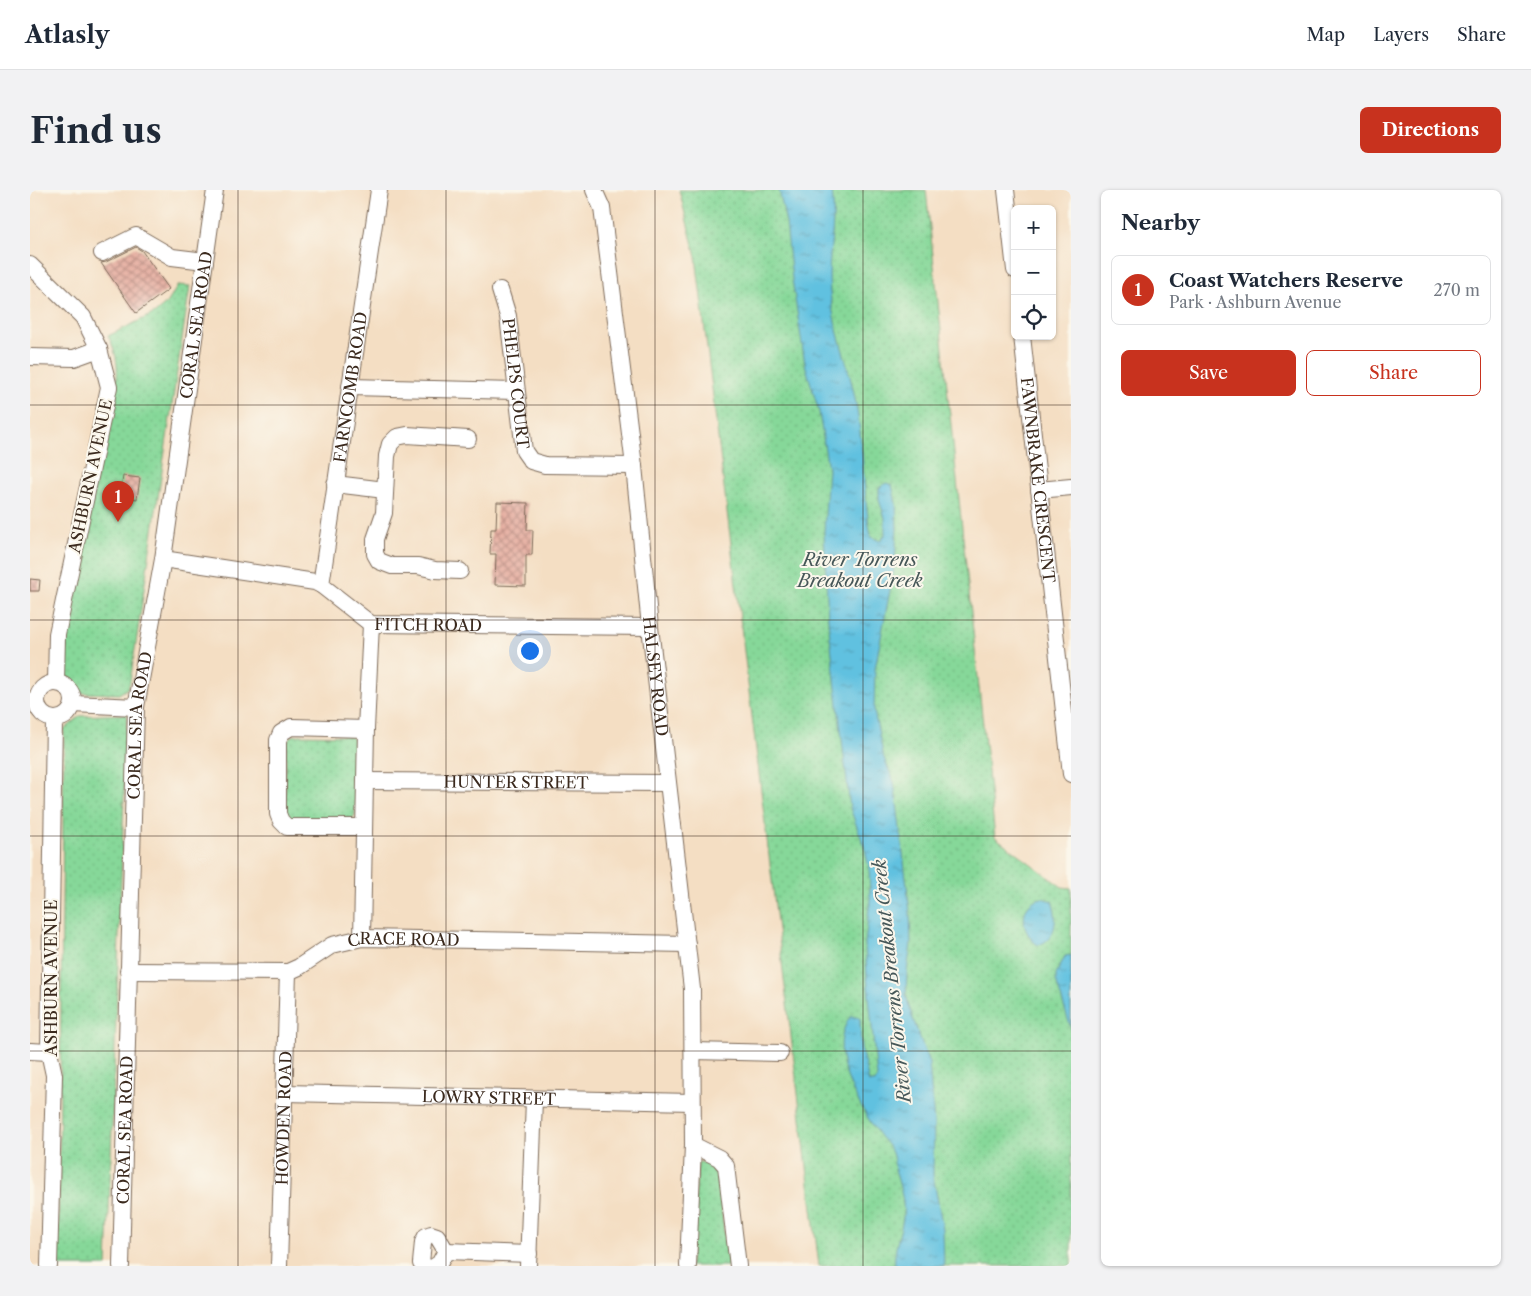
<!DOCTYPE html>
<meta charset="utf-8">
<style>
:root{--surface:#fff;--page:#f2f2f3;--text:#1f2937;--muted:#747a83;--line:#e0e1e3;--accent:#c8321e}
body{margin:0;font-family:"Libre Caslon Text",serif;background:var(--page);color:var(--text)}
.controls{position:absolute;right:15px;top:15px;display:grid;overflow:hidden;border-radius:8px;box-shadow:0 1px 4px #0004}
.controls button{width:45px;height:45px;display:grid;place-items:center;padding:0;border:0;border-bottom:1px solid var(--line);background:var(--surface);color:var(--text);font:25px sans-serif}
.you{position:absolute;left:499px;top:460px;width:18px;height:18px;margin:-12px;border:4px solid #fff;border-radius:50%;background:#1a73e8;box-shadow:0 0 0 8px #1a73e833}
.badge{display:grid;place-items:center;width:32px;height:32px;border-radius:50%;background:var(--accent);color:#fff;font-size:16px;font-weight:700}
.pin{position:absolute;translate:-50% -41px;filter:drop-shadow(0 1px 2px #0008)}
.pin::after{content:'';position:absolute;top:26px;width:18px;height:15px;background:inherit;clip-path:polygon(0 0,100% 0,50% 100%)}
.list{margin:0;padding:0;list-style:none}
h2{display:flex;justify-content:space-between;align-items:center;height:65px;margin:0;padding:0 20px;font-size:21px}
h2 small{font-size:16px;font-weight:400;color:var(--muted)}
.list li{display:grid;grid-template-columns:32px 1fr auto;gap:15px;align-items:center;box-sizing:border-box;height:70px;margin:0 10px 10px;padding:0 10px;border:1px solid var(--line);border-radius:8px}
.list b{display:block;font-size:19px;white-space:nowrap}
.list p{margin:0;font-size:16px;white-space:nowrap;color:var(--muted)}
.list em{font-size:16px;font-style:normal;color:var(--muted)}
.actions{display:flex;gap:10px;padding:15px 20px}
.actions a{flex:1;padding:11px 0;border:1px solid var(--accent);border-radius:8px;text-align:center;font-size:18px;color:var(--accent)}
.actions .main{background:var(--accent);color:#fff}
.icon{flex:none;width:28px;height:28px;fill:none;stroke:currentColor;stroke-width:2;stroke-linecap:round;stroke-linejoin:round}
.map{position:relative;flex:none;width:1041px;height:1076px;overflow:hidden;border-radius:8px}
header{display:flex;align-items:center;gap:30px;box-sizing:border-box;height:70px;padding:0 25px;background:var(--surface);border-bottom:1px solid var(--line)}
header strong{font-size:24px}
nav{display:flex;gap:28px;margin-inline-start:auto;font-size:18px}
.intro{display:flex;align-items:center;justify-content:space-between;box-sizing:border-box;height:120px;padding:0 30px}
h1{margin:0;font-size:35px}
.button{padding:12px 22px;border-radius:8px;background:var(--accent);color:#fff;font-size:18px;font-weight:700}
main{display:flex;gap:30px;padding:0 30px}
aside{flex:1;background:var(--surface);border-radius:8px;box-shadow:0 1px 4px #0004}
.map>svg:first-child{display:block}
</style>
<header>
<strong>Atlasly</strong>
<nav><a>Map</a><a>Layers</a><a>Share</a></nav>
</header>
<div class="intro"><h1>Find us</h1><a class="button">Directions</a></div>
<main>
<div class="map">
<svg width="1041" height="1076" viewBox="0 0 1041 1076">
<defs>
<pattern id="park-dots" width="8" height="8" patternUnits="userSpaceOnUse" patternTransform="scale(1.25)"><rect width="8" height="8" fill="#86d899"/><path d="M2 2h.1M6 6h.1" fill="none" stroke="#75ba83" stroke-width="1.8" stroke-linecap="round"/></pattern>
<pattern id="water-ripples" width="26" height="14" patternUnits="userSpaceOnUse" patternTransform="scale(1.25)"><rect width="26" height="14" fill="#61c1e0"/><path d="M2 4q2-2 4 0t4 0M15 11q2-2 4 0t4 0" fill="none" stroke="#519db5"/></pattern>
<pattern id="building-cross-hatch" width="8" height="8" patternUnits="userSpaceOnUse" patternTransform="scale(1.25)"><rect width="8" height="8" fill="#e6b0a3"/><path d="M0 0l8 8M0 8l8-8" fill="none" stroke="#bc8f84"/></pattern>
</defs>
<rect width="100%" height="100%" fill="#fbf7ec"/>
<filter id="ink" filterUnits="userSpaceOnUse"><feTurbulence type="fractalNoise" baseFrequency=".02" numOctaves="2"/><feDisplacementMap in="SourceGraphic" scale="10" xChannelSelector="R" yChannelSelector="G"/><feConvolveMatrix kernelMatrix="1 2 1 2 8 2 1 2 1" color-interpolation-filters="sRGB"/></filter>
<filter id="wash" filterUnits="userSpaceOnUse"><feTurbulence type="fractalNoise" baseFrequency=".0096" numOctaves="4" result="noise"/><feDisplacementMap in="SourceGraphic" scale="20" xChannelSelector="R" yChannelSelector="G"/><feGaussianBlur stdDeviation="1.12" result="paint"/><feColorMatrix in="noise" values="0 0 0 0 0 0 0 0 0 0 0 0 0 0 0 0 0 1.4 0 .05"/><feComposite in="paint" operator="in"/></filter>
<g filter="url(#wash)">
<rect width="100%" height="100%" fill="#f4dec3"/>
<g fill="url(#park-dots)" stroke="#60815c">
<polygon points="649,0 896,0 965,647 1032,697 1041,698 1041,1076 789,1076 666,67"/>
<path d="M148,95l12,1 -60,396 -2,6 -9,6 -42,-1 -5,-4 -7,-11 1,-64 51,-237c1,-15 -2,-28 -9,-41l47,-23 13,-11z"/>
<polygon points="97,524 77,1076 28,1076 34,540 50,526"/>
<polygon points="270,545 319,546 328,552 325,625 322,629 258,629 255,623 256,553 262,546"/>
<polygon points="668,972 683,973 687,981 698,1076 660,1076"/>
</g>
<g fill="url(#water-ripples)" stroke="#4e767f">
<path d="M749,0h53c5,34 -6,69 -2,103 4,38 20,74 26,111 8,44 7,89 15,133l9,4 5,-6v-17l-6,-18v-12l7,-5 6,2 4,18 1,25 -2,36 -20,105 -1,42 10,47 10,24 4,30 12,100 1,32 -4,27 -1,24 6,21 17,47 5,59 -1,53 10,54 1,37h-49c-2,-17 6,-32 8,-49 2,-18 -4,-32 -8,-48 -1,-5 -1,-11 -3,-16 -2,-7 -11,-14 -15,-21 -20,-30 -52,-82 -26,-116l9,2 1,30 8,34h6l2,-5 -10,-100 -2,-33 5,-45 -1,-31 -5,-22 -14,-38 -22,-188 -4,-88 4,-63 -9,-57 -14,-48 -13,-85 -6,-56z"/>
<path d="M1012,708l10,3c6,15 5,39 -14,44 -18,-11 -20,-44 4,-47z"/>
<polygon points="1041,765 1041,839 1026,791 1026,784 1035,766"/>
</g>
<g id="blocks">
<g fill="url(#building-cross-hatch)">
<polygon points="106,57 112,61 139,99 106,123 71,73 76,72"/>
<polygon points="93,286 110,288 107,309 90,306"/>
<polygon points="467,312 498,313 497,340 503,340 502,365 496,365 496,396 465,395 466,364 460,364 461,339 466,339"/>
<polygon points="0,389 10,390 9,401 0,401"/>
</g>
</g>
</g>
<g filter="url(#ink)">
<use href="#blocks" fill-opacity="0" stroke="#7c6958" stroke-width="1"/>
<g fill="none" stroke-linecap="round" stroke-linejoin="round">
<defs>
<g id="minor">
<path id="s1" d="M564,0l8,18 32,258 16,161 42,362 1,156 -5,121"/>
<polyline points="976,0 985,80"/>
<polyline points="72,63 106,46 142,67 175,71"/>
<polyline points="0,75 53,127 69,159 79,197 27,444 26,493"/>
<path id="s2" d="M470,100l8,26 16,135 7,10 14,4 89,1"/>
<path id="s3" d="M992,146l49,438"/>
<polyline points="0,167 44,168 69,159"/>
<polyline points="320,197 486,201"/>
<polyline points="305,294 355,300"/>
<polyline points="1009,300 1041,297"/>
<path id="s4" d="M133,369l152,23 6,3 50,39 279,3"/>
<polyline points="430,381 405,380 388,376 362,376 349,371 345,364 345,349 354,323 357,266 360,254 367,247 377,245 438,249"/>
<path id="s5" d="M291,395l58,-395"/>
<circle cx="25" cy="511" r="18"/>
<polyline points="43,514 106,517"/>
<path id="s6" d="M335,591l302,2"/>
<polyline points="333,637 257,637 251,631 248,624 248,550 251,543 261,537 336,539"/>
<polyline points="332,748 336,539 341,434"/>
<path id="s7" d="M98,781l160,1 11,-5 33,-22 30,-7 325,6"/>
<polyline points="0,861 19,862"/>
<polyline points="663,861 750,863"/>
<path id="s8" d="M255,903l407,9"/>
<polyline points="663,955 689,968 696,976 708,1076"/>
<polyline points="416,1061 499,1064"/>
<polyline points="19,1076 24,885 19,862 24,529"/>
<path id="s9" d="M91,1076l15,-559 27,-148 52,-369"/>
<path id="s10" d="M249,1076l9,-294"/>
<polyline points="395,1076 391,1073 393,1052 396,1046 401,1044 407,1046 416,1061"/>
<polyline points="405,1076 409,1074 416,1061"/>
<polyline points="498,1076 504,909"/>
</g>
</defs>
<use href="#minor" stroke="#7c6958" stroke-width="18"/>
<use href="#minor" stroke="#fff" stroke-width="16"/>
</g>
</g>
<path fill="none" stroke="#3b2a1e" stroke-width="1" stroke-opacity="0.55" d="M208,0v1076M416,0v1076M625,0v1076M833,0v1076M0,215h1041M0,430h1041M0,646h1041M0,861h1041"/>
<g text-anchor="middle" dominant-baseline="central" stroke-width="4" stroke-linejoin="round" paint-order="stroke">
<g font-size="16" fill="#3b2a1e" stroke="#fbf7ec">
<text stroke="none"><textPath href="#s9" startOffset="946">CORAL SEA ROAD</textPath></text>
<text stroke="none"><textPath href="#s2" startOffset="95">PHELPS COURT</textPath></text>
<text stroke="none"><textPath href="#s5" startOffset="200">FARNCOMB ROAD</textPath></text>
<text transform="translate(60 286) rotate(-78)">ASHBURN AVENUE</text>
<text stroke="none"><textPath href="#s3" startOffset="145">FAWNBRAKE CRESCENT</textPath></text>
<text stroke="none"><textPath href="#s4" startOffset="281">FITCH ROAD</textPath></text>
<text stroke="none"><textPath href="#s1" startOffset="491">HALSEY ROAD</textPath></text>
<text stroke="none"><textPath href="#s9" startOffset="541">CORAL SEA ROAD</textPath></text>
<text stroke="none"><textPath href="#s6" startOffset="151">HUNTER STREET</textPath></text>
<text stroke="none"><textPath href="#s7" startOffset="284">CRACE ROAD</textPath></text>
<text transform="translate(21 788) rotate(-90)">ASHBURN AVENUE</text>
<text stroke="none"><textPath href="#s8" startOffset="204">LOWRY STREET</textPath></text>
<text stroke="none"><textPath href="#s10" startOffset="148">HOWDEN ROAD</textPath></text>
<text stroke="none"><textPath href="#s9" startOffset="136">CORAL SEA ROAD</textPath></text>
</g>
<g font-size="18" font-style="italic" fill="#465758" stroke="#fbf7ec">
<text x="830" y="370">River Torrens<tspan x="830" dy="21">Breakout Creek</tspan></text>
<text transform="translate(862 791) rotate(-96)">River Torrens Breakout Creek</text>
</g>
</g>
</svg>
<div class="controls">
<button>+</button>
<button>−</button>
<button><svg class="icon" aria-label="locate" viewBox="0 0 24 24"><circle cx="12" cy="12" r="6"/><path d="M12 2v4M12 18v4M2 12h4M18 12h4"/></svg></button>
</div>
<div class="you"></div>
<div class="pin badge" style="left:88px;top:332px">1</div>
</div>
<aside>
<h2>Nearby<small></small></h2>
<ul class="list">
<li><span class="badge">1</span><div><b>Coast Watchers Reserve</b><p>Park · Ashburn Avenue</p></div><em>270 m</em></li>
</ul>
<div class="actions"><a class="main">Save</a><a>Share</a></div>
</aside>
</main>
